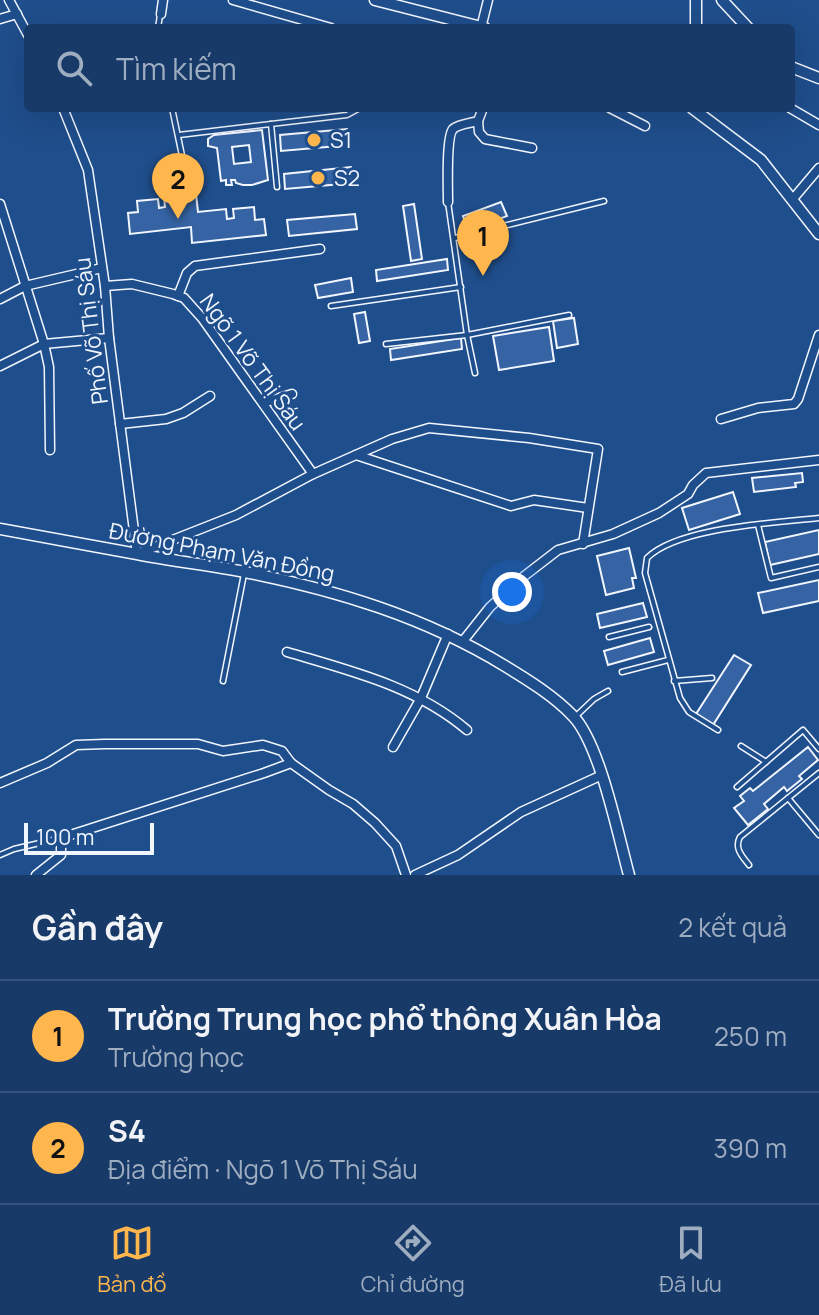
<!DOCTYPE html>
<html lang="vi">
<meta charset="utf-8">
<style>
:root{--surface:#173a69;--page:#244571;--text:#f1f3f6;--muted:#9eadc0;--line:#36547d;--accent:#ffb74d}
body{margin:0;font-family:Manrope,sans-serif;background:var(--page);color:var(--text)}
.scale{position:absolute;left:24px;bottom:20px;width:130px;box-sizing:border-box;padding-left:8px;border:4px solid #f2f6ff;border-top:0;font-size:22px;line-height:28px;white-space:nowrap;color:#f2f6ff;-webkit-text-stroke:6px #1f4e8c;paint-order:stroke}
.you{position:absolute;left:512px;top:592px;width:28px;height:28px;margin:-20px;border:6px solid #fff;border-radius:50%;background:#1a73e8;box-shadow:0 0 0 12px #1a73e833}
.badge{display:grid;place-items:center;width:52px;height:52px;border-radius:50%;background:var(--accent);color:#111;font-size:26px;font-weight:700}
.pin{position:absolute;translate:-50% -66px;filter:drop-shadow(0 2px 4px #0008)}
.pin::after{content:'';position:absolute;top:42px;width:28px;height:24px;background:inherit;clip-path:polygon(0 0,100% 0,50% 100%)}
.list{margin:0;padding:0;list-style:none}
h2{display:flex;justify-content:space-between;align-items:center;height:104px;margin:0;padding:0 32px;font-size:34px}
h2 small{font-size:26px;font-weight:400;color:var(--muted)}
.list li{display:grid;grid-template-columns:52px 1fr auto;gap:24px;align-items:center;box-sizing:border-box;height:112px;padding:0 32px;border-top:2px solid var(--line)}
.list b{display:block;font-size:30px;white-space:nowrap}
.list p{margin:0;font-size:26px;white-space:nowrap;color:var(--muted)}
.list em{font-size:26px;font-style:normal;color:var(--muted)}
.icon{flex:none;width:44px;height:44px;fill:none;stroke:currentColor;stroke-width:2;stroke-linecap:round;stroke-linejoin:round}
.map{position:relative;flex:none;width:819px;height:875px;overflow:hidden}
.search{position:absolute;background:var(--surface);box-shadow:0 8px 32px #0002;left:24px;right:24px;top:24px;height:88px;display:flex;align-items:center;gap:20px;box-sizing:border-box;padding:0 28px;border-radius:8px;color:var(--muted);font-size:30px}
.sheet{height:328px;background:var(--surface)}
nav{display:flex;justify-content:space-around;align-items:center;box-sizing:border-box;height:112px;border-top:2px solid var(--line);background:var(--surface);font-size:22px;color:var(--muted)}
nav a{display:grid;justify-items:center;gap:4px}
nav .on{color:var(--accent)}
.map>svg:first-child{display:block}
</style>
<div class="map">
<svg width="819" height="875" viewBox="0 0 819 875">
<rect width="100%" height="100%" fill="#1f4e8c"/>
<g fill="#3563a3" stroke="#f2f6ff" stroke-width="2" fill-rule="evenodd">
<polygon points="347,129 349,145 281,151 280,135"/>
<path d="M262,130l6,50 -16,5h-9l-7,-2 -1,-3h-4l1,5h-6v-5l-5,1 -4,-33 -9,-2v-7l6,-4zM249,145l2,17 -17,2 -2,-17z"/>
<polygon points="351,167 353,183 285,189 284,174"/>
<polygon points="196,194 198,212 226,209 227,219 234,218 233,209 254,207 255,220 264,219 266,235 192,243 191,227 130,234 128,213 138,212 137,201 158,199 159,208 165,207 164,197"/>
<polygon points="501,202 507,216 468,231 463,216"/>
<polygon points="414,204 422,259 411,261 403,206"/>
<polygon points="355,214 357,229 289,236 287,220"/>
<polygon points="447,259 448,270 377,281 376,270"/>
<polygon points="351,278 353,292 318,298 315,285"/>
<polygon points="365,312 370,341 359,343 354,314"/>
<polygon points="574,318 578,344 557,348 553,321"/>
<polygon points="549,327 554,361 499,370 493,336"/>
<polygon points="461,338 462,349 391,360 390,349"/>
<polygon points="802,473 803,482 795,483 796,487 754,492 752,478"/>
<polygon points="733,492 740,514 689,530 682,508"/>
<polygon points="819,530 819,554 770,565 765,542"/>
<polygon points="629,548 636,578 632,578 634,588 606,595 597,556"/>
<polygon points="819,580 819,601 763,613 758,593"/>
<polygon points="643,603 647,617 600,628 597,614"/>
<polygon points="650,638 654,652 608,665 604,651"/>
<polygon points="734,655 751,665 713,725 696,714"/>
<polygon points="808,747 818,760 799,776 802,779 787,791 784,787 764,804 768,809 748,825 734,808 744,801 740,796 750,788 753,791"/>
</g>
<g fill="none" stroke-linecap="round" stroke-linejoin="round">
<defs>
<g id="service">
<polyline points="158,28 160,15"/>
<polyline points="172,108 189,189"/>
<polyline points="271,124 277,187"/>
<polyline points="179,135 347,115 360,108"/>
<polyline points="448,202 467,335 475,373"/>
<polyline points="455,238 604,201"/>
<polyline points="331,306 461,287"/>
<polyline points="386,344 467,335 569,315"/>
<polyline points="758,525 771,578 819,567"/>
<polyline points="609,637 649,627"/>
<polyline points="622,672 668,660"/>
<polyline points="223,681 244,574"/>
<polyline points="674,681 712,678"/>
<polyline points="576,716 594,699 608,691"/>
<path d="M718,730l-29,-18 -9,-14 -35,-125 2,-15c31,-31 128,-35 172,-40"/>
<polyline points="741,746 766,762"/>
<polyline points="737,787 803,730 819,749"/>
<polyline points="788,798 819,835"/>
<polyline points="0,855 14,849 61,838"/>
<path d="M749,865c-7,-9 -15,-17 -9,-28l79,-64"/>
</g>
<g id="minor">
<polyline points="9,0 28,35"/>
<polyline points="233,0 331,28"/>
<polyline points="161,14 163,0"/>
<polyline points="0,19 17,14"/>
<polyline points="481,28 488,0"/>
<polyline points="63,108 88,170 105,286 109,338 137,554 236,515 313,474 392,439 429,428 529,438 598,449 583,544"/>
<polyline points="610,108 645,126"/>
<polyline points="790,108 819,125"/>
<polyline points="478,121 479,132 485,139 532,148"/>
<polyline points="792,200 819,168"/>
<path d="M448,202c0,-13 -2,-65 5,-73 5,-5 18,-6 25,-8l5,-13"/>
<polyline points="0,204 44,344 109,338"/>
<polyline points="105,286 132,284 173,294 184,298 202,318 313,474"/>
<polyline points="178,296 187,273 195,266 320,249"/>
<polyline points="0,299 25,286 102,268"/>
<polyline points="0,366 44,344 49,367 50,450"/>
<polyline points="263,403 292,394"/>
<polyline points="721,419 758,408 794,404 798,399 819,335"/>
<polyline points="120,424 166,419 183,413 210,396"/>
<polyline points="356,455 511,506 534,500 588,508"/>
<polyline points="463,641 490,607 523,577 558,550 613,534 659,513 688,494 693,485 706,473 819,460"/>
<path d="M287,652c64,19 128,34 180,78"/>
<polyline points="393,747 421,698 448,634"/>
<polyline points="0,783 47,763 76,745 105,744 198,744 223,751 263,745 282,751 291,763"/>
<polyline points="36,875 61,855 61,838 264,773 291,763 329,790 353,804 375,823 396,846 406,875"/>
<polyline points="415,875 458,855 521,812 602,775"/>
</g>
<g id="tertiary">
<polyline points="375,0 485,28"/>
<polyline points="722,0 748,28"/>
<polyline points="696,28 696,0"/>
<polyline points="791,67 819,78"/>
<polyline points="692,108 761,160 819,234"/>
<path d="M0,529c46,8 91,17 137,25 36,7 72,11 108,18 91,18 180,45 260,94 23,14 49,30 68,50 27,28 45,119 56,159"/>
</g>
</defs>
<use href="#service" stroke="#f2f6ff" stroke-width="7"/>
<use href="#minor" stroke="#f2f6ff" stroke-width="11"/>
<use href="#tertiary" stroke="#f2f6ff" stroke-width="13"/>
<use href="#service" stroke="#1f4e8c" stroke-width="4"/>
<use href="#minor" stroke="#1f4e8c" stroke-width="8"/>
<use href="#tertiary" stroke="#1f4e8c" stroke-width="10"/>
</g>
<g fill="#ffb74d" stroke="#1f4e8c" stroke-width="3">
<circle cx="314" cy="140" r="8"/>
<circle cx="318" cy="178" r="8"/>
</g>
<g text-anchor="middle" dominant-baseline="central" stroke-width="6" stroke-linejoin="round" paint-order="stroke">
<g font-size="22" fill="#f2f6ff" stroke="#1f4e8c" text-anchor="start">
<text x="330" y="140">S1</text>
<text x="334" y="178">S2</text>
</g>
<g font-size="22" fill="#f2f6ff" stroke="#1f4e8c">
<text transform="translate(91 331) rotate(-97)">Phố Võ Thị Sáu</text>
<text transform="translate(253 362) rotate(54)">Ngõ 1 Võ Thị Sáu</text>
<text transform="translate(222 552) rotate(11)">Đường Phạm Văn Đồng</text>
</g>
</g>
</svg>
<div class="scale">100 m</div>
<div class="you"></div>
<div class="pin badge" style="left:483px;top:276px">1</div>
<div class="pin badge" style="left:178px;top:219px">2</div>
<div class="search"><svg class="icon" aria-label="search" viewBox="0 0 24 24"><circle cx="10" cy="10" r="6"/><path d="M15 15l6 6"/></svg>Tìm kiếm</div>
</div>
<section class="sheet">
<h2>Gần đây<small>2 kết quả</small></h2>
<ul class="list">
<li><span class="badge">1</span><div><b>Trường Trung học phổ thông Xuân Hòa</b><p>Trường học</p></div><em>250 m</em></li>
<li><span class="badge">2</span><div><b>S4</b><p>Địa điểm · Ngõ 1 Võ Thị Sáu</p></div><em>390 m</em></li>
</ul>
</section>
<nav>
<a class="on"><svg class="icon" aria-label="map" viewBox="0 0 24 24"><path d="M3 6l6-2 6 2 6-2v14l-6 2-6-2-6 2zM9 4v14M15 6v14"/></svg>Bản đồ</a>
<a><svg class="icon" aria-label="directions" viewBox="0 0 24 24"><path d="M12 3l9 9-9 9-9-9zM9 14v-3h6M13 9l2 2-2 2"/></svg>Chỉ đường</a>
<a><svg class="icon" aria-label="saved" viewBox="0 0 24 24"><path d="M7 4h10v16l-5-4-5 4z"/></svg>Đã lưu</a>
</nav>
